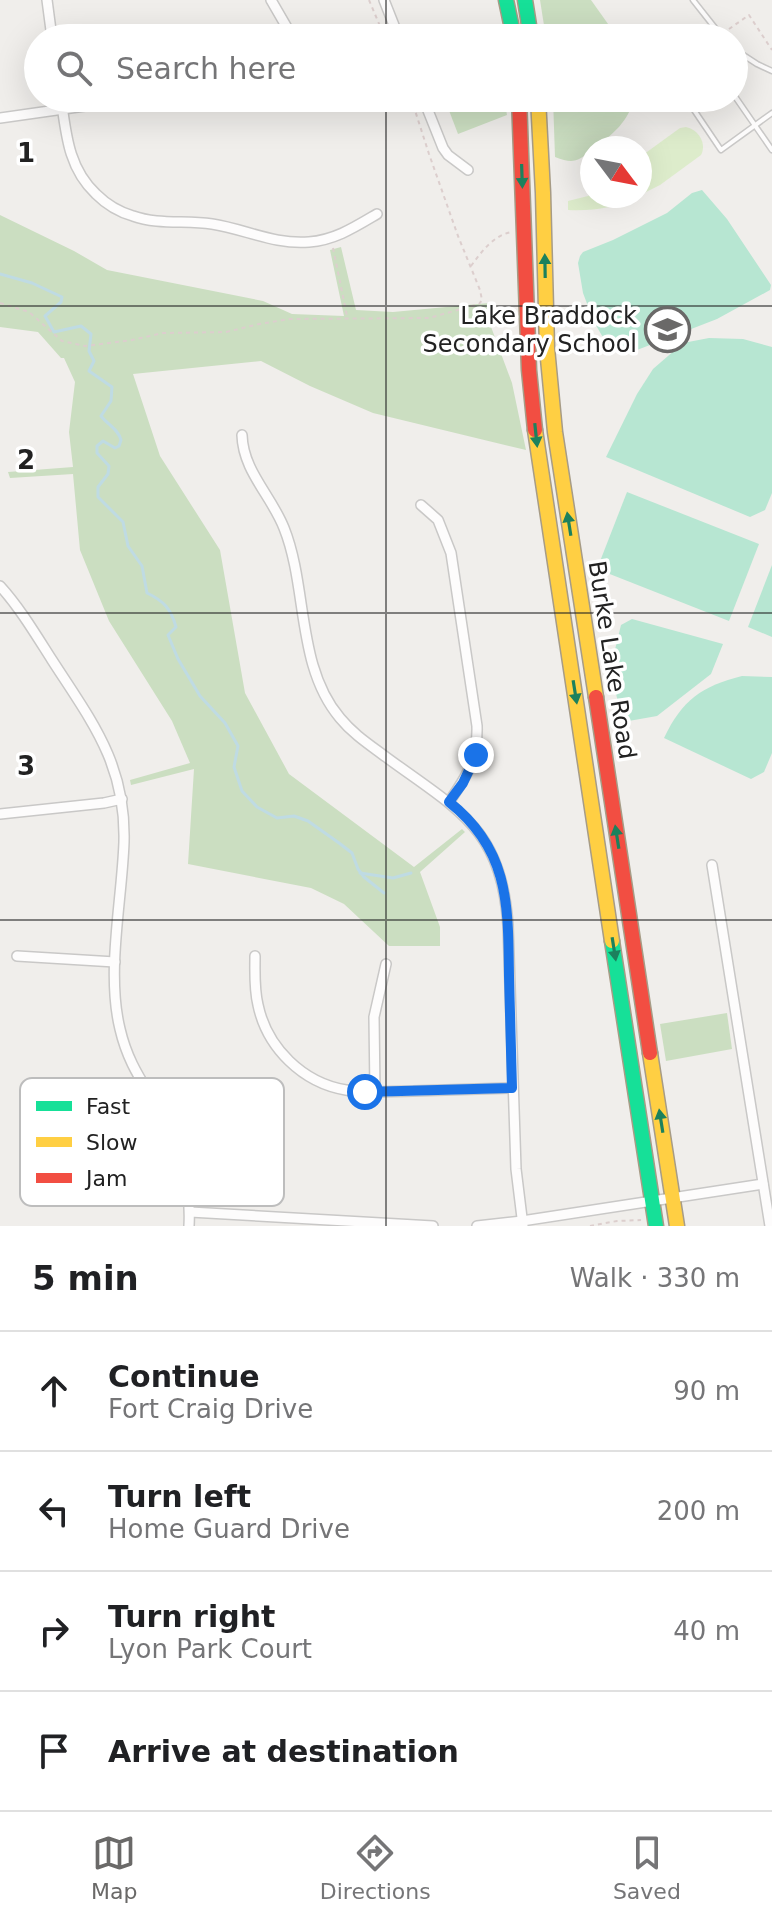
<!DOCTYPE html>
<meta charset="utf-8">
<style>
:root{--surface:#fff;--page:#f2f2f2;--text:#202124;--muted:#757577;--line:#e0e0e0;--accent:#6a6968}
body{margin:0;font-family:"DejaVu Sans",sans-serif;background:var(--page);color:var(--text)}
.compass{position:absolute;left:580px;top:136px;width:72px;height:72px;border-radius:50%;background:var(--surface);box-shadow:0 8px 32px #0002;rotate:122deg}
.stop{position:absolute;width:24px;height:24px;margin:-18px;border:6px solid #1a73e8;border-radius:50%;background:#fff}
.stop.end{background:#1a73e8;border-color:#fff;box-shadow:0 2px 8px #0008}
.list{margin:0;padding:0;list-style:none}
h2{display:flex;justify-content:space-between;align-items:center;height:104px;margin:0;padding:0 32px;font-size:34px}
h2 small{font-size:26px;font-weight:400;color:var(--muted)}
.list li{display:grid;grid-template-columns:52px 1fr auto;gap:24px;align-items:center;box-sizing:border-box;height:120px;padding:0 32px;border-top:2px solid var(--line)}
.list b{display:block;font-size:30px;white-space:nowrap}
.list p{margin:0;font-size:26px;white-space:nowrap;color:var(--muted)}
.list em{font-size:26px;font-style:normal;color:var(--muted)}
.icon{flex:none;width:44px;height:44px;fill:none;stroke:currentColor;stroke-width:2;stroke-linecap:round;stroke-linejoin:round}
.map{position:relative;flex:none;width:772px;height:1226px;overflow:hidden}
.search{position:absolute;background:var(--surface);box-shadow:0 8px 32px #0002;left:24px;right:24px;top:24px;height:88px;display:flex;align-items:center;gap:20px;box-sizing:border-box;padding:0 28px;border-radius:44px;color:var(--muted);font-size:30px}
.sheet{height:584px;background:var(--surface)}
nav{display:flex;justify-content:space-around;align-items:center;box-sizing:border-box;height:112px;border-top:2px solid var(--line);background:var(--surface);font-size:22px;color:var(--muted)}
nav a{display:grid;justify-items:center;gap:4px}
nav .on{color:var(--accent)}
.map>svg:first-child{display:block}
</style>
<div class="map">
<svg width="772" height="1226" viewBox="0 0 772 1226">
<rect width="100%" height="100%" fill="#f0eeeb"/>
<g fill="#ddeccb">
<path d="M686,127c13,3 21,17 15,28l-41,30 -20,10v-38l40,-29z"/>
<path d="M592,193v3h47c-23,12 -45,15 -71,14v-9l20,-5z"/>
</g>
<g fill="#cbdec1">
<polygon points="540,0 591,0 618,38 546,38"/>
<polygon points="450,98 504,98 507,115 458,134 445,100"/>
<path d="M553,98h81c-5,23 -21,36 -39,50h-3v2c-15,12 -19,14 -37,7z"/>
<polygon points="0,215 74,251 107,270 263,301 292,314 344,316 330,250 341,247 356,310 393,312 489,303 493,315 487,316 512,383 526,450 373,413 310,386 261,361 133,374 160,456 220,550 245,693 289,774 414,867 462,829 465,832 420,872 440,927 440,946 389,946 344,904 311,888 188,864 194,769 131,785 130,780 190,763 172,721 109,621 80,550 73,474 10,478 8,472 73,467 69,432 75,382 64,358 61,358 38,332 0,327"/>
<polygon points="727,1013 732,1049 666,1061 660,1024"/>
</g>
<g fill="#b7e6d2">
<polygon points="702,190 727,219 771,285 770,290 717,319 637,350 614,350 608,346 594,322 583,293 578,263 580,256 583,252 613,240 667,213 692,193"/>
<polygon points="709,338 743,339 772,347 772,493 765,510 750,517 606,457 637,394 653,369 683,343"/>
<polygon points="627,492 759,544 729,621 597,569"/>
<polygon points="772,565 772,637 748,627"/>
<polygon points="632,619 723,644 711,674 657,716 623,722 610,670 621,625"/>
<path d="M742,676l30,1v76l-8,19 -13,7 -87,-41c18,-38 38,-52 78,-62z"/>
</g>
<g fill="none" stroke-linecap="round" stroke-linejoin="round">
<g stroke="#bfdbe3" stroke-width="3">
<path d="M0,274l32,9 30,14 -1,5 -16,14 9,16 27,-6 10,8 -2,17 5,10 -5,10 23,16 -1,14 -10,15c7,9 17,13 20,24l-2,6 -4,2 -12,-7 -6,5v7l12,13 -1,8 -10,13v10l25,25 5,24 14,20 5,27c17,8 24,16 29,34l-8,8 10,24 22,37 25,27 13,23 -4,21 8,24 15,16 20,11 17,-2 14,5 31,22 13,10 6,16 6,8 20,16"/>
<polyline points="360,873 393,878 411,873"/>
</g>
<defs>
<g id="lane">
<polyline points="693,0 723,38"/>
<polyline points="734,49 757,64 772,71"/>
<polyline points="734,69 743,56"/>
<polyline points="734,95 772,150"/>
<polyline points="708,98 694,110 721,150 772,113"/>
</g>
<g id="street">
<polyline points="47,0 52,38"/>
<polyline points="271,0 293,38"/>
<polyline points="384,0 399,38"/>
<path d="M61,98c5,35 7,70 35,96 10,10 23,18 37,22 25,9 53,4 79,8 33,5 63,21 97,18 26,-2 46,-15 68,-28"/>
<polyline points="423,98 443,148 448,155 468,170"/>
<polyline points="0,118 106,103 123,98"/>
<path d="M242,435c1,36 29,60 42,93 24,60 12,138 56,190 13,16 30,27 46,39 72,53 115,70 122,168l8,244 7,57"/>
<path d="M421,505l17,15 13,33 26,173c1,33 -10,50 -28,76"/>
<path d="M0,586c20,22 36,49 52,74 40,62 74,104 72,182 -2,59 -18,130 -4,187 9,39 27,58 45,92 16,32 26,69 24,105"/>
<polyline points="0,814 104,803 122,799"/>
<polyline points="712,865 770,1226"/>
<polyline points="17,956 115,962"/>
<path d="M255,956c0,17 -1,33 3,49 9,43 45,78 88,85 22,4 45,1 67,1 33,-1 66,-2 99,-3"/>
<polyline points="375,1092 374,1017 386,964"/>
<polyline points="190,1212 433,1226"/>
<polyline points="477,1226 522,1221 763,1184"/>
</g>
<g id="fast">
<polyline points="506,0 514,38"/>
<polyline points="525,0 531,38"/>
<polyline points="612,941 656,1226"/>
</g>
<g id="slow">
<polyline points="538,98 543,193 547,348 555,432 596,697"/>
<polyline points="535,430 612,941"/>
<polyline points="650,1053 677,1226"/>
</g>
<g id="jam">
<polyline points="519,98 529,370 535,430"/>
<polyline points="596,697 650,1053"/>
</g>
</defs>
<use href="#lane" stroke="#c9c8c7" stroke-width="7"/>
<use href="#street" stroke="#c9c8c7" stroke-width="12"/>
<use href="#fast" stroke="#a79c86" stroke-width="17"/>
<use href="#slow" stroke="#a79c86" stroke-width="17"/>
<use href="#jam" stroke="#a79c86" stroke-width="17"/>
<g stroke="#dccecd" stroke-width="2" stroke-dasharray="4 4" stroke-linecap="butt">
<polyline points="369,0 385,38"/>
<polyline points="729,29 749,15 772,50"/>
<polyline points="333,248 347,316"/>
<path d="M471,266c11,-15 22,-30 40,-34"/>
<polyline points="0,303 29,312 62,341 85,346 132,340 163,333 226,332 259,324 290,319 429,318 479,304 482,300 480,290 458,236 429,154 411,98"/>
<polyline points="590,1226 617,1221 641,1220"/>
</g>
<use href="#lane" stroke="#fdfcfc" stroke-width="4"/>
<use href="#street" stroke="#fdfcfc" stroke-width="9"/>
<use href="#fast" stroke="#16e098" stroke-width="14"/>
<use href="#slow" stroke="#ffcf43" stroke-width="14"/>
<use href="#jam" stroke="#f24e42" stroke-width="14"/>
</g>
<defs><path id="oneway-solid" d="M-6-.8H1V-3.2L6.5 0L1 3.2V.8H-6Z" transform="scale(2)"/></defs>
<g fill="#1c815d">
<use href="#oneway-solid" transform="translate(522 176) rotate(88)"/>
<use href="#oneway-solid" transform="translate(545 266) rotate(-91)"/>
<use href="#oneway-solid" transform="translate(536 435) rotate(84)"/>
<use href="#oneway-solid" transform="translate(569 524) rotate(-99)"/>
<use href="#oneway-solid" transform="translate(575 692) rotate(81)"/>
<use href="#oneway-solid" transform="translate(617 837) rotate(-99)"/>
<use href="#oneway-solid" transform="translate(614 949) rotate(81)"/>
<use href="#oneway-solid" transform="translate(661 1121) rotate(-99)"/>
</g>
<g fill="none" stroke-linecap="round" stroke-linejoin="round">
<path stroke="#1a73e8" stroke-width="10" d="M365,1092l147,-4c-1,-37 -2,-74 -3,-112 -1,-70 1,-126 -60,-174l14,-19 13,-28"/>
</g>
<path fill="none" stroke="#222" stroke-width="2" stroke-opacity="0.55" d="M386,0v38M386,98v1128M0,306h772M0,613h772M0,920h772"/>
<defs>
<symbol id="school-ring" viewBox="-11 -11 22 22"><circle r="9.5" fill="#fff" stroke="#6a6968" stroke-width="1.5"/><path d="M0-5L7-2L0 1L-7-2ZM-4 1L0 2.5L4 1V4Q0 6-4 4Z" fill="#6a6968"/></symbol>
</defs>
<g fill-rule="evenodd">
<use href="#school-ring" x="642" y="304" width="51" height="51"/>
</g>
<g text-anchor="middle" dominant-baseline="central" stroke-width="7" stroke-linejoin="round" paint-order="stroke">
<g font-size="24" fill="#222" stroke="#fff" text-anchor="end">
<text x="637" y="316">Lake Braddock<tspan x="637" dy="28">Secondary School</tspan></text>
</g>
<g font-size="24" fill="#222" stroke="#fff">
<text transform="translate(612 660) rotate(81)">Burke Lake Road</text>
</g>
</g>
<rect x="20" y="1078" width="264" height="128" rx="12" fill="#fff" stroke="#bdbdbd" stroke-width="2"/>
<rect x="36" y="1101" width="36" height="10" fill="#16e098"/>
<rect x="36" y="1137" width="36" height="10" fill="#ffcf43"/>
<rect x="36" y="1173" width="36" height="10" fill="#f24e42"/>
<g font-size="22" fill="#222">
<text x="86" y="1114">Fast</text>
<text x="86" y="1150">Slow</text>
<text x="86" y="1186">Jam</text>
</g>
<g font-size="26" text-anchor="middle" font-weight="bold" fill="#222" stroke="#fff" stroke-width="7" stroke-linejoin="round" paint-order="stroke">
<text x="26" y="162">1</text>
<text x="26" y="469">2</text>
<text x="26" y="775">3</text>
</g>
</svg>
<svg class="compass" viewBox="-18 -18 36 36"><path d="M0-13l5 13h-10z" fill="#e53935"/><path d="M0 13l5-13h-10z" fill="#757577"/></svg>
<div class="stop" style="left:365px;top:1092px"></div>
<div class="stop end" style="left:476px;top:755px"></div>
<div class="search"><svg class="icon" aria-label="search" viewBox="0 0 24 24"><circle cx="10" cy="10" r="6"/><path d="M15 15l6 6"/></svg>Search here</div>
</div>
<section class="sheet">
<h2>5 min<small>Walk · 330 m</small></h2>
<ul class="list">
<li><svg class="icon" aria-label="ahead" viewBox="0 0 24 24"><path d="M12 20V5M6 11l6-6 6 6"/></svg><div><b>Continue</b><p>Fort Craig Drive</p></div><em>90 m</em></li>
<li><svg class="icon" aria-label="left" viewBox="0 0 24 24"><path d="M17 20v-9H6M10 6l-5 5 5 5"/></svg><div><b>Turn left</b><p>Home Guard Drive</p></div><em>200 m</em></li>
<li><svg class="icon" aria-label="right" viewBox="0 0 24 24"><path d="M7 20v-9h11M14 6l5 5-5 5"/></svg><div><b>Turn right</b><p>Lyon Park Court</p></div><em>40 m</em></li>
<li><svg class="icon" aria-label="arrive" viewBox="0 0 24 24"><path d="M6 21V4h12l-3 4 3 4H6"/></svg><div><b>Arrive at destination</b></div></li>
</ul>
</section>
<nav>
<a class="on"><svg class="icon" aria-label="map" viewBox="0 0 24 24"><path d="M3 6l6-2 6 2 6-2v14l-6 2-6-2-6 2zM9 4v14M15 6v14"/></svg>Map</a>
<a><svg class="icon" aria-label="directions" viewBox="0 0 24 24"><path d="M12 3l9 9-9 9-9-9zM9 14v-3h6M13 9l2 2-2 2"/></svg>Directions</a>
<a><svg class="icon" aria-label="saved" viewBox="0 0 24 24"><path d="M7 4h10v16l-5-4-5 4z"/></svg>Saved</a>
</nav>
